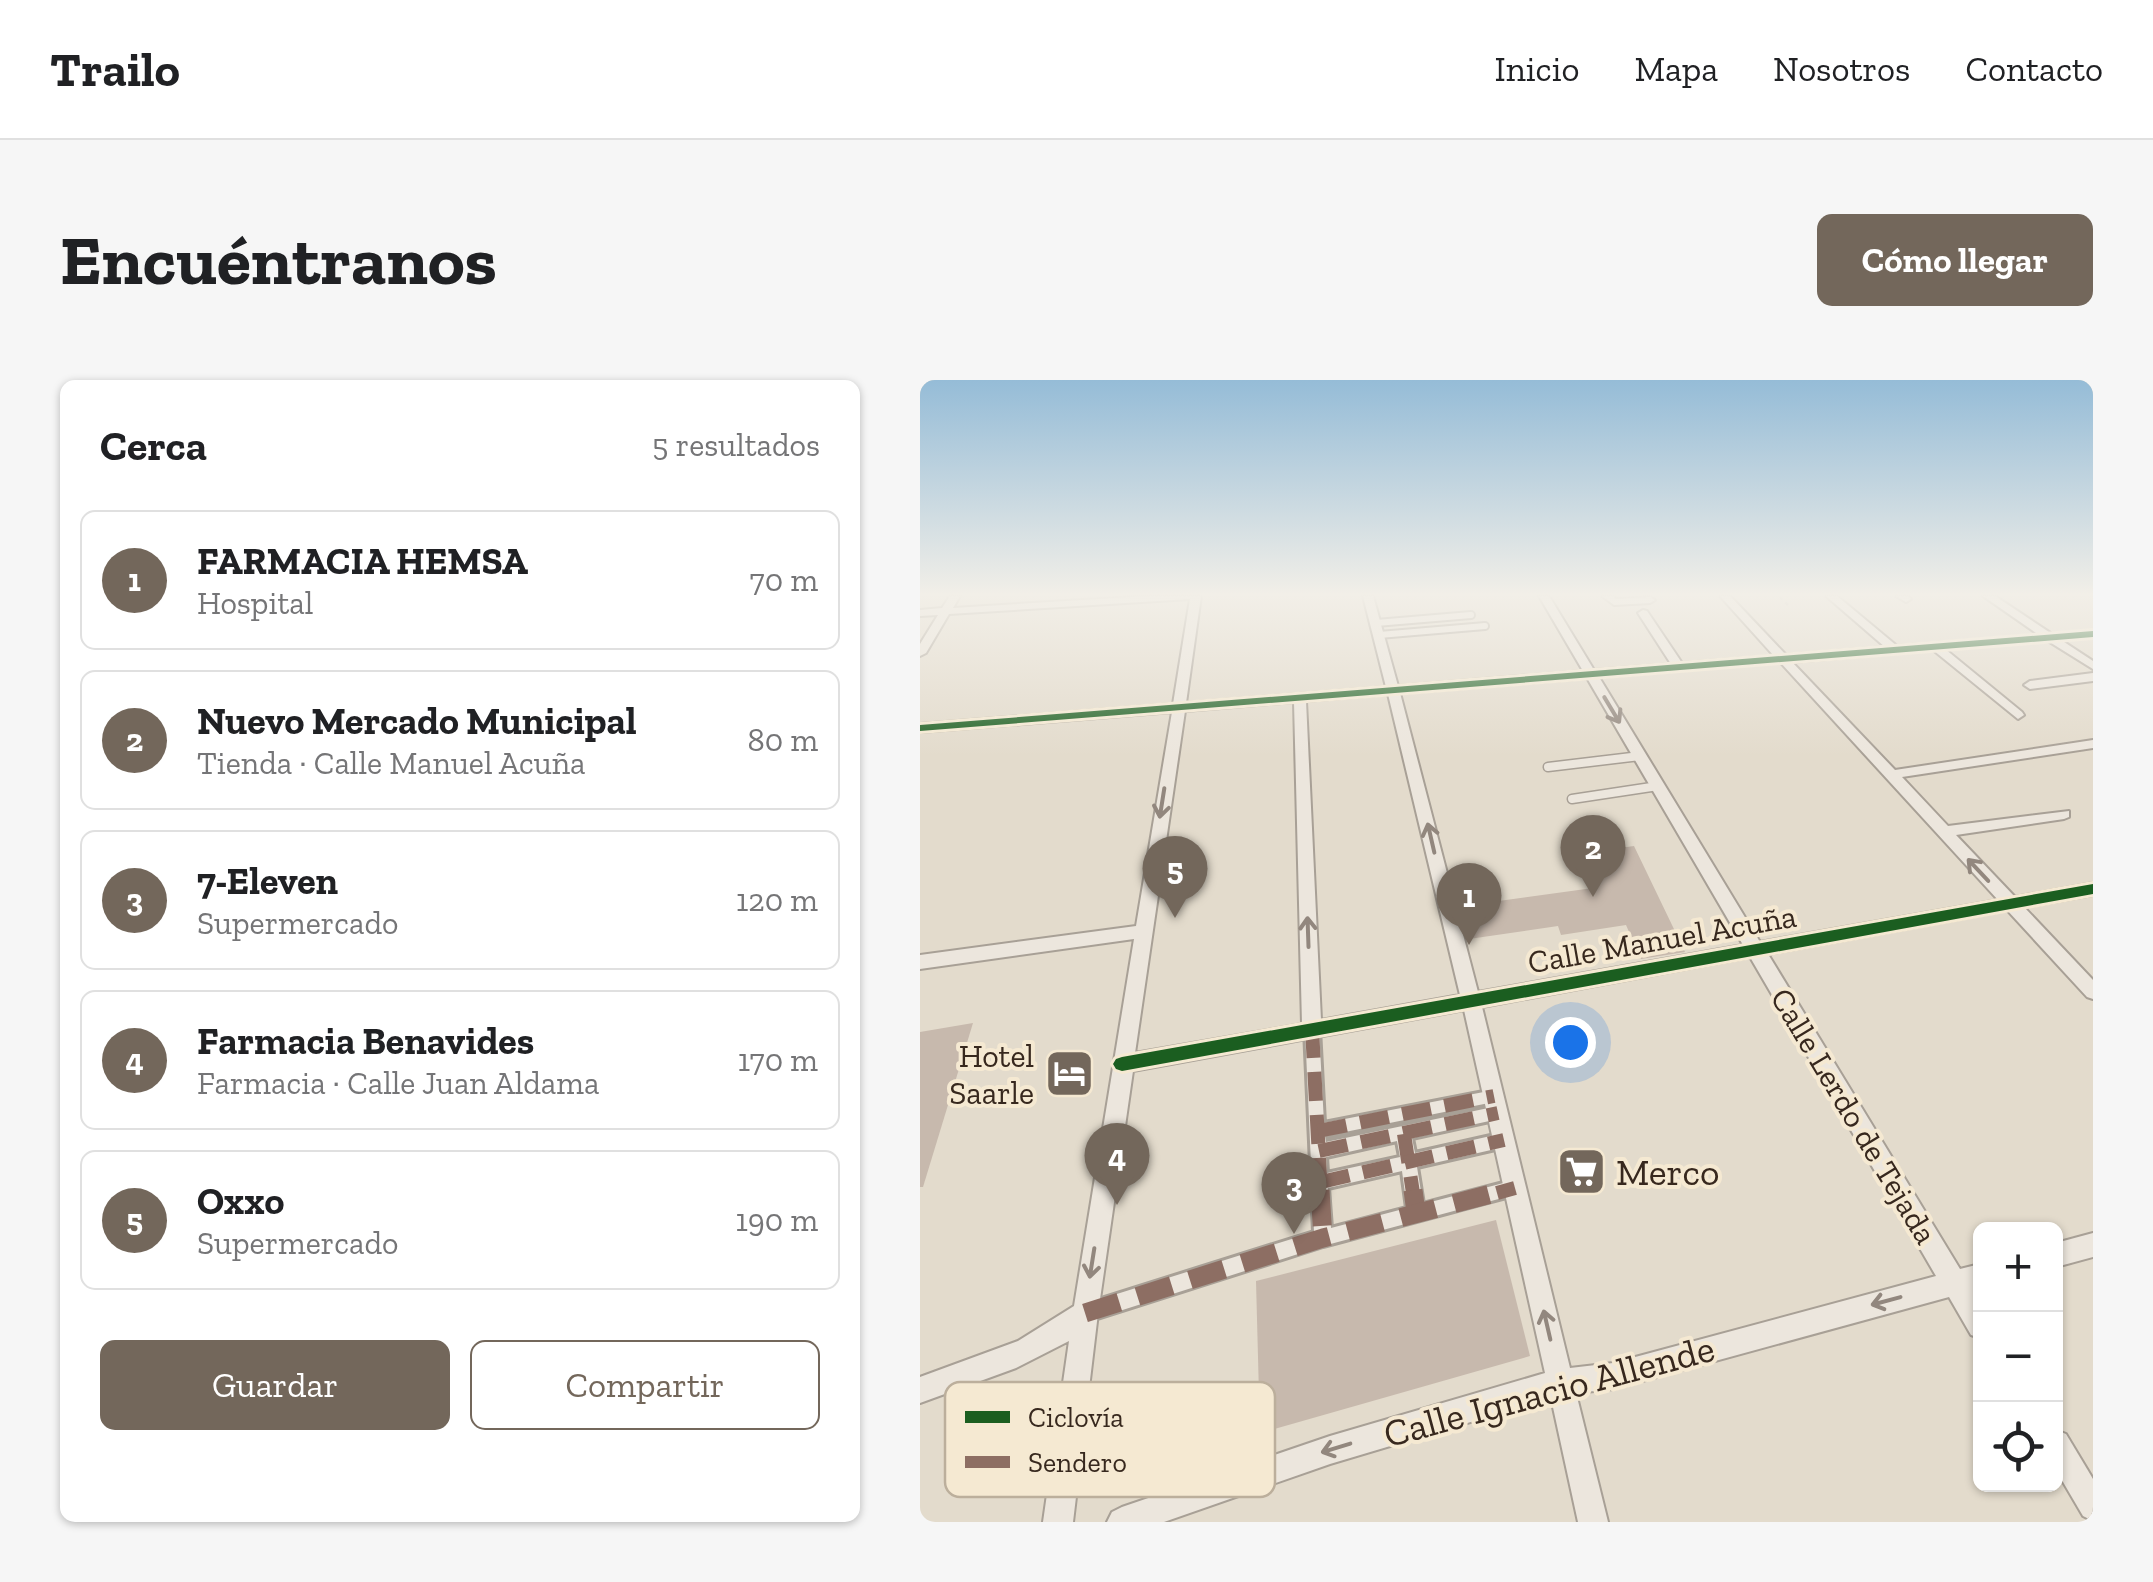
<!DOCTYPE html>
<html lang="es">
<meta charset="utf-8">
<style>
:root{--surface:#fff;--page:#f6f6f6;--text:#202124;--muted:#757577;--line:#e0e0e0;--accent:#73675b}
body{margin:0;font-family:"Zilla Slab",serif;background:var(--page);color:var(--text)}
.controls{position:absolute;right:30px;bottom:30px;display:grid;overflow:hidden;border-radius:15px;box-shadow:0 2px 8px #0004}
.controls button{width:90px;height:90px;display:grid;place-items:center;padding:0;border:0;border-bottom:2px solid var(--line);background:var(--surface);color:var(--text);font:50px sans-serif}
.you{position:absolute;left:650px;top:662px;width:35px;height:35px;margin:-25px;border:8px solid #fff;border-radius:50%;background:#1a73e8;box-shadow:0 0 0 15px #1a73e833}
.badge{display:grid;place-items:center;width:65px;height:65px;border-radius:50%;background:var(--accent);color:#fff;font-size:32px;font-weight:700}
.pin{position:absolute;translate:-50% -82px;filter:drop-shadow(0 2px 5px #0008)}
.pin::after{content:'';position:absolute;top:52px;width:35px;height:30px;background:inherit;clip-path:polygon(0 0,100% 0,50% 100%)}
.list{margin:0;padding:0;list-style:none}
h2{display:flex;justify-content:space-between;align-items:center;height:130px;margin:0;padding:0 40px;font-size:42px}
h2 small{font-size:32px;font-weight:400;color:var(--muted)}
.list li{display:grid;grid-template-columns:65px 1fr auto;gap:30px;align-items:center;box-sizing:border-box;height:140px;margin:0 20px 20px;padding:0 20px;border:2px solid var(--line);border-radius:15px}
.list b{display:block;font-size:38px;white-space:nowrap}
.list p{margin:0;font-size:32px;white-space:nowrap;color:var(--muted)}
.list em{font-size:32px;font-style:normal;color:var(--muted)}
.actions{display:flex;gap:20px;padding:30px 40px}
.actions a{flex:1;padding:22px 0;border:2px solid var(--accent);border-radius:15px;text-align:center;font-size:35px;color:var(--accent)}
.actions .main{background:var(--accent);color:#fff}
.icon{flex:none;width:55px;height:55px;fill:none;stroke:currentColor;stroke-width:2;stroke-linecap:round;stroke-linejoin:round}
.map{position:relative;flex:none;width:1173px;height:1142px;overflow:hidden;border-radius:15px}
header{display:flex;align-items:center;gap:60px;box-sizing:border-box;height:140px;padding:0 50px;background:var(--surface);border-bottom:2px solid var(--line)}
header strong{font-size:48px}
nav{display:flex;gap:55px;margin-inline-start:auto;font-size:35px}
.intro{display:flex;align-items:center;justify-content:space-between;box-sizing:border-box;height:240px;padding:0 60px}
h1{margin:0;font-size:70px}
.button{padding:25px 45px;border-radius:15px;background:var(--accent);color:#fff;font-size:35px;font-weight:700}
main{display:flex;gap:60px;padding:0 60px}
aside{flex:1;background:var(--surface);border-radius:15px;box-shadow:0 2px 8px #0004}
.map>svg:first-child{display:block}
</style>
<header>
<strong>Trailo</strong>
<nav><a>Inicio</a><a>Mapa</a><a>Nosotros</a><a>Contacto</a></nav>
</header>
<div class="intro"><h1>Encuéntranos</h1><a class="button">Cómo llegar</a></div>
<main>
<aside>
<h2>Cerca<small>5 resultados</small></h2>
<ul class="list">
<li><span class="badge">1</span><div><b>FARMACIA HEMSA</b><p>Hospital</p></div><em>70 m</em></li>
<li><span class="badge">2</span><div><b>Nuevo Mercado Municipal</b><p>Tienda · Calle Manuel Acuña</p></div><em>80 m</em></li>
<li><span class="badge">3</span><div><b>7-Eleven</b><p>Supermercado</p></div><em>120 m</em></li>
<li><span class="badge">4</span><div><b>Farmacia Benavides</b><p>Farmacia · Calle Juan Aldama</p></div><em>170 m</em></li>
<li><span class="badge">5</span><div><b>Oxxo</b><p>Supermercado</p></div><em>190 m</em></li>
</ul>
<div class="actions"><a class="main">Guardar</a><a>Compartir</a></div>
</aside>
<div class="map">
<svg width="1173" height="1142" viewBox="0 0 1173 1142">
<rect width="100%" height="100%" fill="#e3dbcc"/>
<g fill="#c7b9ad">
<polygon points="714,466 765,572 721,579 706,545 641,555 638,546 549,559 542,526 673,508 669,497 688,494 678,471"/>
<polygon points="53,643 3,807 0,807 0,652"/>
<polygon points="576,840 610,976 340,1053 336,901"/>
</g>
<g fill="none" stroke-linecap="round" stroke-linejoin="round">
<defs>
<g id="service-far1">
<polyline points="456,243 551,235"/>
<polyline points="459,255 565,246"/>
</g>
<g id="service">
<polyline points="628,387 720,376"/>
<polyline points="652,419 738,406"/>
</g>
<path id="pedestrian" d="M392,643l5,2 2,4 5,94 170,-33 5,1 2,5 -2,5 -5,1 -169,34 1,6 172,-36 5,2 2,5 -2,5 -91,20 3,15 89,-20 5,2 3,5 -3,5 -5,2 -87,20 6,37 92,-24 6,3 2,5 -2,5 -198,53 -238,76 -6,-3 -3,-6 3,-6 6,-3 229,-72 -9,-203 2,-4zM477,761l3,16 -73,16 -1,-16zM482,791l5,37 -76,20 -3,-40z"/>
<g id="minor">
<path d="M30,216h10l-7,12 195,-12h53l-15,107 200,-16 -23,-91h10l25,90 185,-15 -44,-75h10l45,74 77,-6 -33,-51 5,-3 4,1 35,52 92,-7 -54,-60h10l56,59 99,-8 -59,-51h11l60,50 142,-11 -56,-39h12l57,38 41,-3v6l-32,3 32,21v8l-45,-28 -103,8 77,63 2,3 -6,4 -85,-69 -141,12 103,108 198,-30v8l-191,29 46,49 121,-15v6l-5,2 -108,16 59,62 78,-14v12l-69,12 69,73v19l-6,-2 -80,-87 -239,44 192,315 20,-5v24l-7,2 7,13v35l-9,-3 -22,-38 -336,92 -37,4 32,129h-30l-27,-124 -221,66 -166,58h-57l5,-10 10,-5 208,-71 215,-63 -81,-363 -331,61 -35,242 -25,209h-30l26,-181 -53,27 -96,35v-26l98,-36 56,-35 60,-367 -214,30v-14l216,-29 36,-214 -252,20v-8l253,-20 17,-105 -241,15 -23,39 -6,3v-12l18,-29 -18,1v-6l22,-2zM860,282l218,238 -238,42 -161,-265zM667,298l156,267 -265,47 -78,-299zM468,314l72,301 -139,25 -15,-319zM374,322l8,322 -167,29 50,-342zM830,577l186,319 -323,87 -43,5 -88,-361z"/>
<polygon points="682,216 693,216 696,219 730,217 735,220 730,223 694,225"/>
<polygon points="976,216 988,216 991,219 986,222"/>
<polygon points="1173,293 1173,301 1110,309 1104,305 1110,301"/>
<polygon points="1173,853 1173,877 1136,887 1136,863"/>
<polygon points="1136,1050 1146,1054 1173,1099 1173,1141 1163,1136 1136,1090"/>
</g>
</defs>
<use href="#service-far1" stroke="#a8a096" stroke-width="10"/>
<use href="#service" stroke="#a8a096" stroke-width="11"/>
<use href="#pedestrian" stroke="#a8a096" stroke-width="6"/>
<use href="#minor" stroke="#a8a096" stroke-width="4"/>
<polyline stroke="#c4bdb5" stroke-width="2.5" stroke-dasharray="5 4" stroke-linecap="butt" points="859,216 868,225"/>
<use href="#service-far1" stroke="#ece6dd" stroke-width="6"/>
<use href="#service" stroke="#ece6dd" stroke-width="8"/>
<use href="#pedestrian" fill="#ece6dd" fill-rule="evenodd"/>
<use href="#minor" fill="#ece6dd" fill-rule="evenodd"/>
<g stroke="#8d6e63" stroke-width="14" stroke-dasharray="29 14" stroke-linecap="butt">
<polyline points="392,649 401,813"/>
<polyline points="398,751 574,716"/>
<polyline points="484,754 493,813"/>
<polyline points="399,771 578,733"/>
<polyline points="401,802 584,760"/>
<polyline points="577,813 595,808"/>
</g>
<g stroke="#8d6e63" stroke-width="19" stroke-dasharray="36 19" stroke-linecap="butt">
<polyline points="400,810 403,858"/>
<polyline points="493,810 496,832"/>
<polyline points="165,933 403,858 586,810"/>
</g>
<defs>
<g id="cycleway">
<polygon points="1173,251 1173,257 0,351 0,345"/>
<polygon points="1173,504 1173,514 202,691 196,689 193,684 196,679 202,677"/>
</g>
</defs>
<use href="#cycleway" stroke="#f5e9d2" stroke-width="6"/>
<use href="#cycleway" fill="#1b5e20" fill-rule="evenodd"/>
</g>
<defs><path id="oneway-shaft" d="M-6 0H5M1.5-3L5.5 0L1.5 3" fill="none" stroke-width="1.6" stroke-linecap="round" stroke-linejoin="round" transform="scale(2.5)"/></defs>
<g stroke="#92877e">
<use href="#oneway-shaft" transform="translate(692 330) rotate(59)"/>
<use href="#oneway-shaft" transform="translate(242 423) rotate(99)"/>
<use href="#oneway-shaft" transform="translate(511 458) rotate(-103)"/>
<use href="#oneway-shaft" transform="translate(1058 490) rotate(-133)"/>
<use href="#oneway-shaft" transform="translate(388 552) rotate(-92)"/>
<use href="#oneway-shaft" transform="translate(172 883) rotate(99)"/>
<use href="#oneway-shaft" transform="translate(966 921) rotate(165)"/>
<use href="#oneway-shaft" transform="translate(627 945) rotate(-103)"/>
<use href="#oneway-shaft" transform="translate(416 1068) rotate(163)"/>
</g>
<linearGradient id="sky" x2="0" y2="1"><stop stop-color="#95bcd7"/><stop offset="0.57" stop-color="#f2efe8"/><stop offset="1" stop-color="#f2efe8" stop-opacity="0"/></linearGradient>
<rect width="1173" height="376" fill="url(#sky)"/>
<defs>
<symbol id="hotel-square" viewBox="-11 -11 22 22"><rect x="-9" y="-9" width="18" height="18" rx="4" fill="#73675b" stroke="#f5e9d2"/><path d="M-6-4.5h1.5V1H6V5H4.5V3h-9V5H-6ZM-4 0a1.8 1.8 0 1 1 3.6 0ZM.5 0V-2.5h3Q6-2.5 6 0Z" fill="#fff"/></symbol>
<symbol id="supermarket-square" viewBox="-11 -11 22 22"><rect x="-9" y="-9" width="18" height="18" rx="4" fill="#73675b" stroke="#f5e9d2"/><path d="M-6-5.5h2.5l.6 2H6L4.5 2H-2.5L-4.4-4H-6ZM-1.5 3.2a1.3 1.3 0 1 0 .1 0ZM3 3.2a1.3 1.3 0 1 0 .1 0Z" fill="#fff"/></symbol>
</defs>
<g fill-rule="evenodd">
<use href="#hotel-square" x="122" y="666" width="55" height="55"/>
<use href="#supermarket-square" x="634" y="764" width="55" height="55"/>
</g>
<g text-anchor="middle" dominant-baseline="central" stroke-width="8" stroke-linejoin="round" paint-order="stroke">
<g font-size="32" fill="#37281e" stroke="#f5e9d2">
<text transform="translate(742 559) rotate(-10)">Calle Manuel Acuña</text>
<text transform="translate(934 736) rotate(59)">Calle Lerdo de Tejada</text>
</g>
<g font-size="32" fill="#37281e" stroke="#f5e9d2" text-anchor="end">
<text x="114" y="676">Hotel<tspan x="114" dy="37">Saarle</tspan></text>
</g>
<g font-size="38" fill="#37281e" stroke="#f5e9d2" text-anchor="start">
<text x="696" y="792">Merco</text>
</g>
<g font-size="38" fill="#37281e" stroke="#f5e9d2">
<text transform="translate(629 1011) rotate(-15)">Calle Ignacio Allende</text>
</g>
</g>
<rect x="25" y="1002" width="330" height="115" rx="15" fill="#f5e9d2" stroke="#bcaf9c" stroke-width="2.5"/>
<rect x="45" y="1031" width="45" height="12" fill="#1b5e20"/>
<rect x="45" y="1076" width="45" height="12" fill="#8d6e63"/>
<g font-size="28" fill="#37281e">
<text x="108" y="1047">Ciclovía</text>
<text x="108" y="1092">Sendero</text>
</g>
</svg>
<div class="controls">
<button>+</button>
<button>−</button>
<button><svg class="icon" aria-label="locate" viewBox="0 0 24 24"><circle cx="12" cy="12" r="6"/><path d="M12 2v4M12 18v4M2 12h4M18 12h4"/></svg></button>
</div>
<div class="you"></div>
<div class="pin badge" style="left:549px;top:565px">1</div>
<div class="pin badge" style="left:673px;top:517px">2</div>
<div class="pin badge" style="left:374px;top:854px">3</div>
<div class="pin badge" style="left:197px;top:825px">4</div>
<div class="pin badge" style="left:255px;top:538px">5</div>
</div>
</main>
